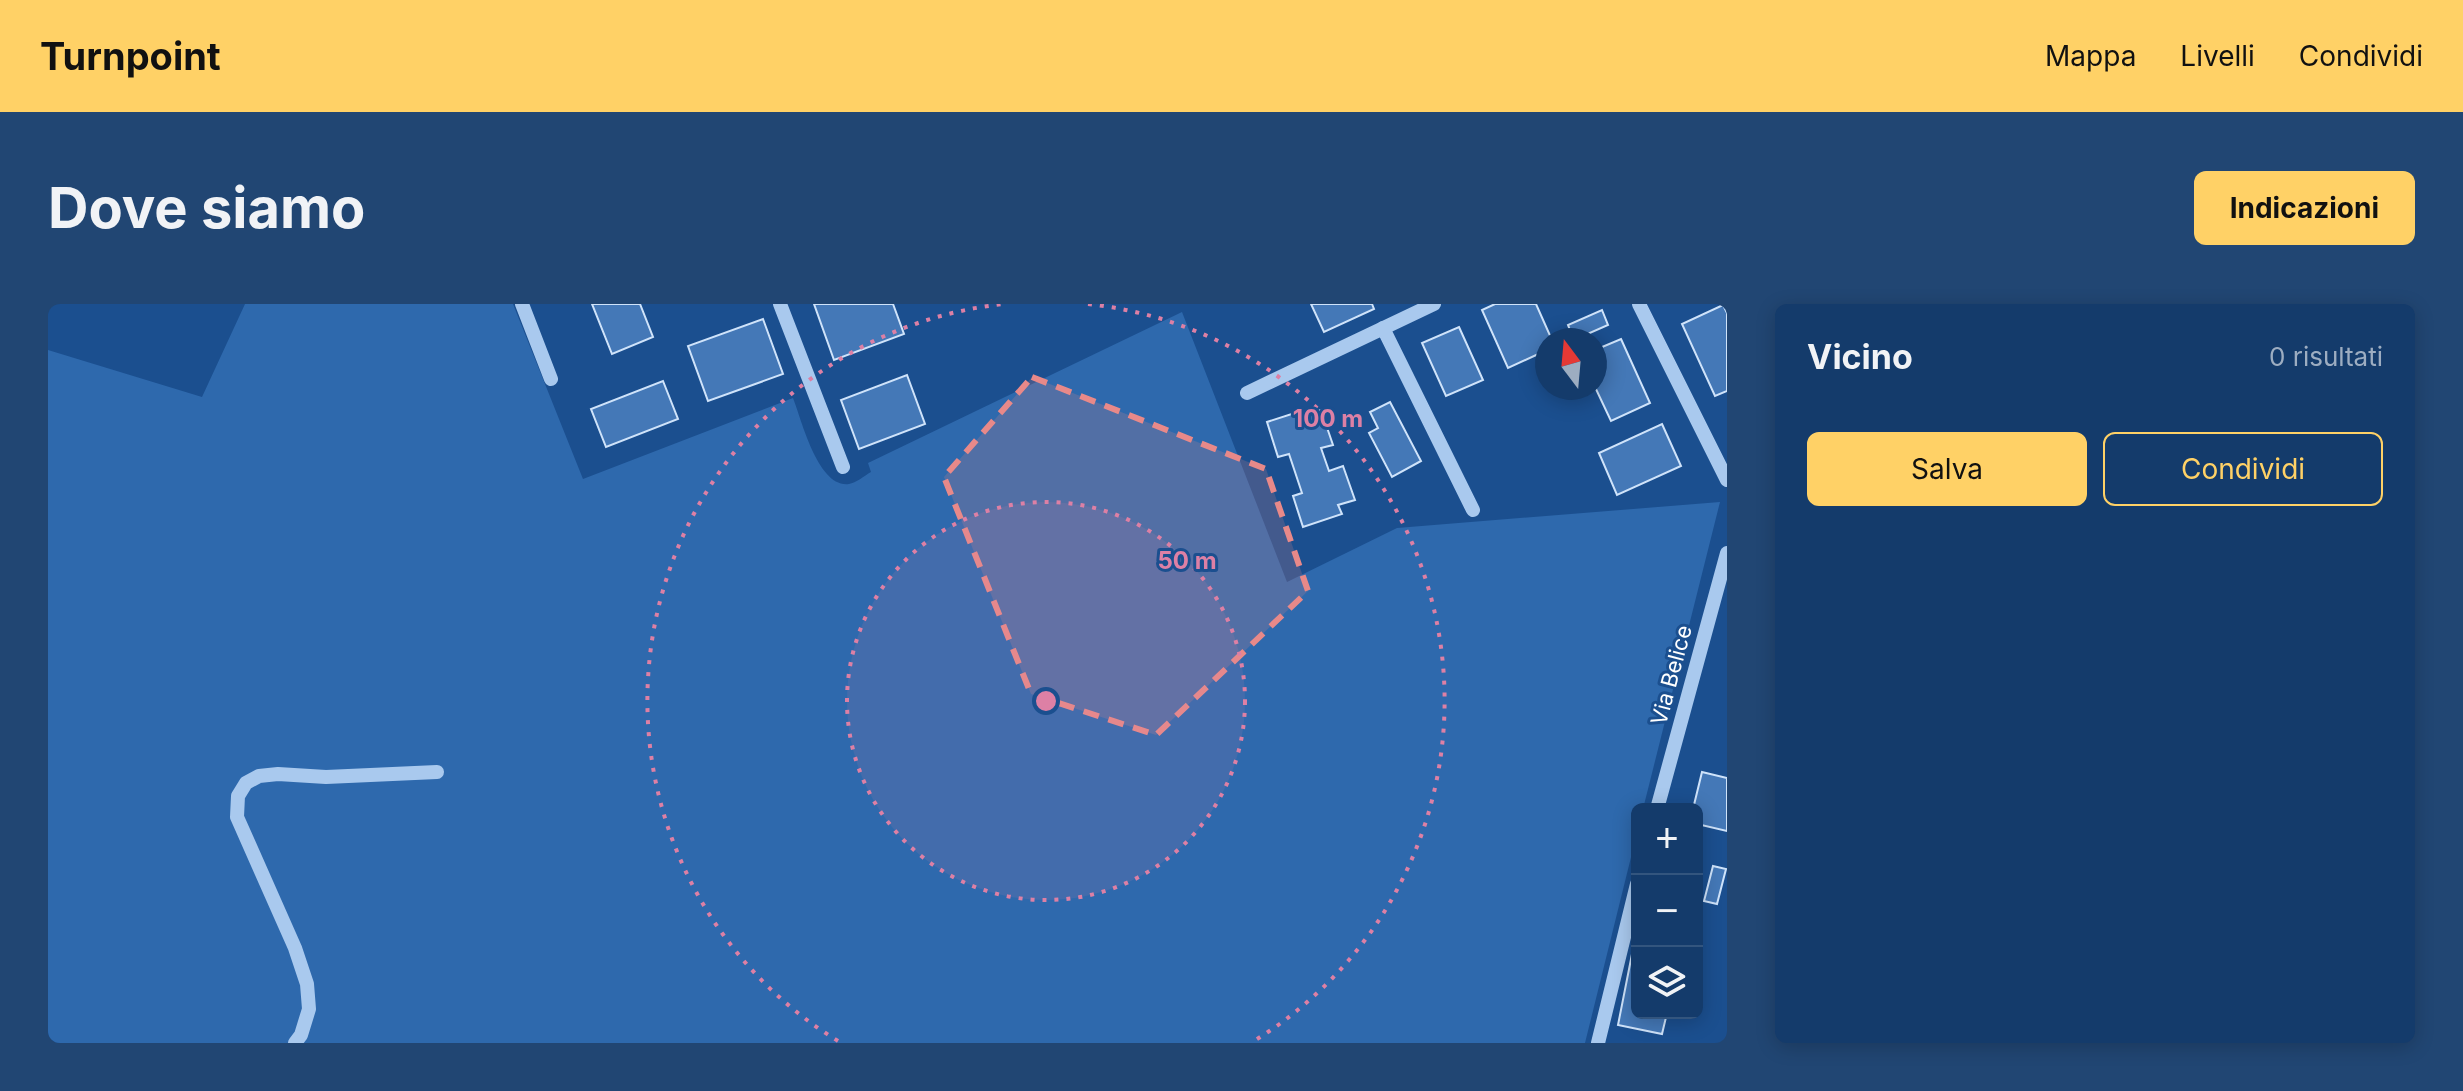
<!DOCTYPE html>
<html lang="it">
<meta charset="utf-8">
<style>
:root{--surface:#143b6b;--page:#214673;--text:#f1f3f6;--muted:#9dadc1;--line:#33557e;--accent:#ffd166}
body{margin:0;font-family:Inter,sans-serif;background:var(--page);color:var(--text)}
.controls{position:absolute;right:24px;bottom:24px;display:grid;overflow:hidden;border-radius:12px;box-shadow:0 4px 20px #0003}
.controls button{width:72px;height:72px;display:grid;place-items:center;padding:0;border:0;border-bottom:2px solid var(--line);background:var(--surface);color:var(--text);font:40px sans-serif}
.compass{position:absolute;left:1487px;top:24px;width:72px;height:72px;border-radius:50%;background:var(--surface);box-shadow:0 4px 20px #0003;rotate:344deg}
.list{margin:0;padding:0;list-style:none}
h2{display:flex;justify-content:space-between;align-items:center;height:104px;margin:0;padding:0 32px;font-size:34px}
h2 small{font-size:26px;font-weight:400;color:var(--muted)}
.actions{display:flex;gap:16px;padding:24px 32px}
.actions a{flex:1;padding:18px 0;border:2px solid var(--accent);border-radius:12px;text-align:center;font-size:28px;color:var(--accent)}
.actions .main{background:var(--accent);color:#111}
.icon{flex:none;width:44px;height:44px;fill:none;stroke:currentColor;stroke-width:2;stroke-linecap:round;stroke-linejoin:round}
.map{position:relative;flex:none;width:1679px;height:739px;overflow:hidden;border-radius:12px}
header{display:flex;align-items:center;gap:48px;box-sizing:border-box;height:112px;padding:0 40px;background:var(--accent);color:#111}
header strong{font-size:38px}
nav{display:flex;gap:44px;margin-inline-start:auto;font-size:28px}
.intro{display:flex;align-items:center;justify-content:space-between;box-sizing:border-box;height:192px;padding:0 48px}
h1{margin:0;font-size:56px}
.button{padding:20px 36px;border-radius:12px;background:var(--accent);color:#111;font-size:28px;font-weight:700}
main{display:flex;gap:48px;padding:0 48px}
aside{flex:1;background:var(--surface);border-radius:12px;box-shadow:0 4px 20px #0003}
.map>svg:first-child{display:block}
</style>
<header>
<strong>Turnpoint</strong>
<nav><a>Mappa</a><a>Livelli</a><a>Condividi</a></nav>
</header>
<div class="intro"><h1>Dove siamo</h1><a class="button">Indicazioni</a></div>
<main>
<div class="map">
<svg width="1679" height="739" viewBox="0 0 1679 739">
<rect width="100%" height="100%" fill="#1b4f8f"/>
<path fill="#2e69ad" d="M197,0h268l70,175 210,-81c9,23 25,90 56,86 7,-1 15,-8 22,-12l-3,-9 314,-151 105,270 110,-54 323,-26 -77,307h-6v24l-52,210h-1537v-693l154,47z"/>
<g fill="#4478b7" stroke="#cfe3fa" stroke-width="2">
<polygon points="544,0 592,0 605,33 564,50"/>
<polygon points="766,0 845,0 856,30 786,56"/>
<polygon points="1263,0 1324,0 1326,5 1276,28"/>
<polygon points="1447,0 1488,0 1504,36 1499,36 1499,46 1460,64 1434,6"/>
<polygon points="1675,1 1679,9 1679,87 1667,92 1634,20"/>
<polygon points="1554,6 1560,21 1526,36 1520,21"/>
<polygon points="715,15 735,70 660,97 640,42"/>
<polygon points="1411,23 1435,76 1398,92 1374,39"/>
<polygon points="1573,35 1602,99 1563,117 1547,83 1547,46"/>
<polygon points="859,71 877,120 811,145 793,96"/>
<polygon points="615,77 630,115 558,143 543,105"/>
<polygon points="1342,98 1373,157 1344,173 1321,129 1330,124 1322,108"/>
<polygon points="1273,106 1285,141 1273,144 1281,167 1295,162 1307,196 1290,201 1294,210 1255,223 1245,192 1254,189 1241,150 1230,153 1219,118 1253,107 1255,112"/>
<polygon points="1614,120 1633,162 1569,191 1551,149"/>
<polygon points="1654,468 1679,474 1679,527 1649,520 1649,505 1645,505"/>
<polygon points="1665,562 1678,565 1669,600 1656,597"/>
<polygon points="1585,645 1589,646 1589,709 1619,709 1614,730 1570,721"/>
</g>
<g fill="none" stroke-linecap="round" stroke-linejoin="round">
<g stroke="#a9c9ee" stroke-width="14">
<polyline points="474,0 503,75"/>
<polyline points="732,0 795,163"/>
<polyline points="1591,0 1679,176"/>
<polyline points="1335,24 1425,206"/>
<polyline points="1199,89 1386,0"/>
<polyline points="1609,505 1679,249"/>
<polyline points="247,739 253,731 261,705 259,680 247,644 189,513 190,492 198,479 211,472 230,470 278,473 389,468"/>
<polyline points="1550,739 1589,580"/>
</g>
</g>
<path fill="#e88989" fill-opacity="0.2" stroke="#e88989" stroke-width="6" stroke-dasharray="16 10" stroke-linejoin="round" d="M984,73l234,92 42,122 -152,144 -125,-41 -87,-217z"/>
<circle cx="998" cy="397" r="199" fill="#dd80a5" fill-opacity=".12"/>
<g fill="none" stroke="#dd80a5" stroke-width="4" stroke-dasharray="4 8">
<circle cx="998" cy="397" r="199"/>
<path d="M790 737A399 399 0 0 1 956 0M1040 0A399 399 0 0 1 1206 737"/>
</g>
<g text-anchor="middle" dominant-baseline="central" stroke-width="6" stroke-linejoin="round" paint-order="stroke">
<g font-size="22" fill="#fff" stroke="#1b4f8f">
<text transform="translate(1623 371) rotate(-75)">Via Belice</text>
</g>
</g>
<circle cx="998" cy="397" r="12" fill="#dd80a5" stroke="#1b4f8f" stroke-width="4"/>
<g font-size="24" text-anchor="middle" font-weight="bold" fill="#dd80a5" stroke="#1b4f8f" stroke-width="6" stroke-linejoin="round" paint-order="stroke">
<text x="1280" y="123">100 m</text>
<text x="1139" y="265">50 m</text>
</g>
</svg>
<div class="controls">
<button>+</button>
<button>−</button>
<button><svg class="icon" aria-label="layers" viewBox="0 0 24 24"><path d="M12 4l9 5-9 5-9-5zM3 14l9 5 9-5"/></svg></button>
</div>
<svg class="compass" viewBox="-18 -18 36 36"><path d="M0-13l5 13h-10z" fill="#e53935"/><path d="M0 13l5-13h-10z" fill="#9dadc1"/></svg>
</div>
<aside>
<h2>Vicino<small>0 risultati</small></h2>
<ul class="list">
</ul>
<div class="actions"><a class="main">Salva</a><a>Condividi</a></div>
</aside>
</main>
